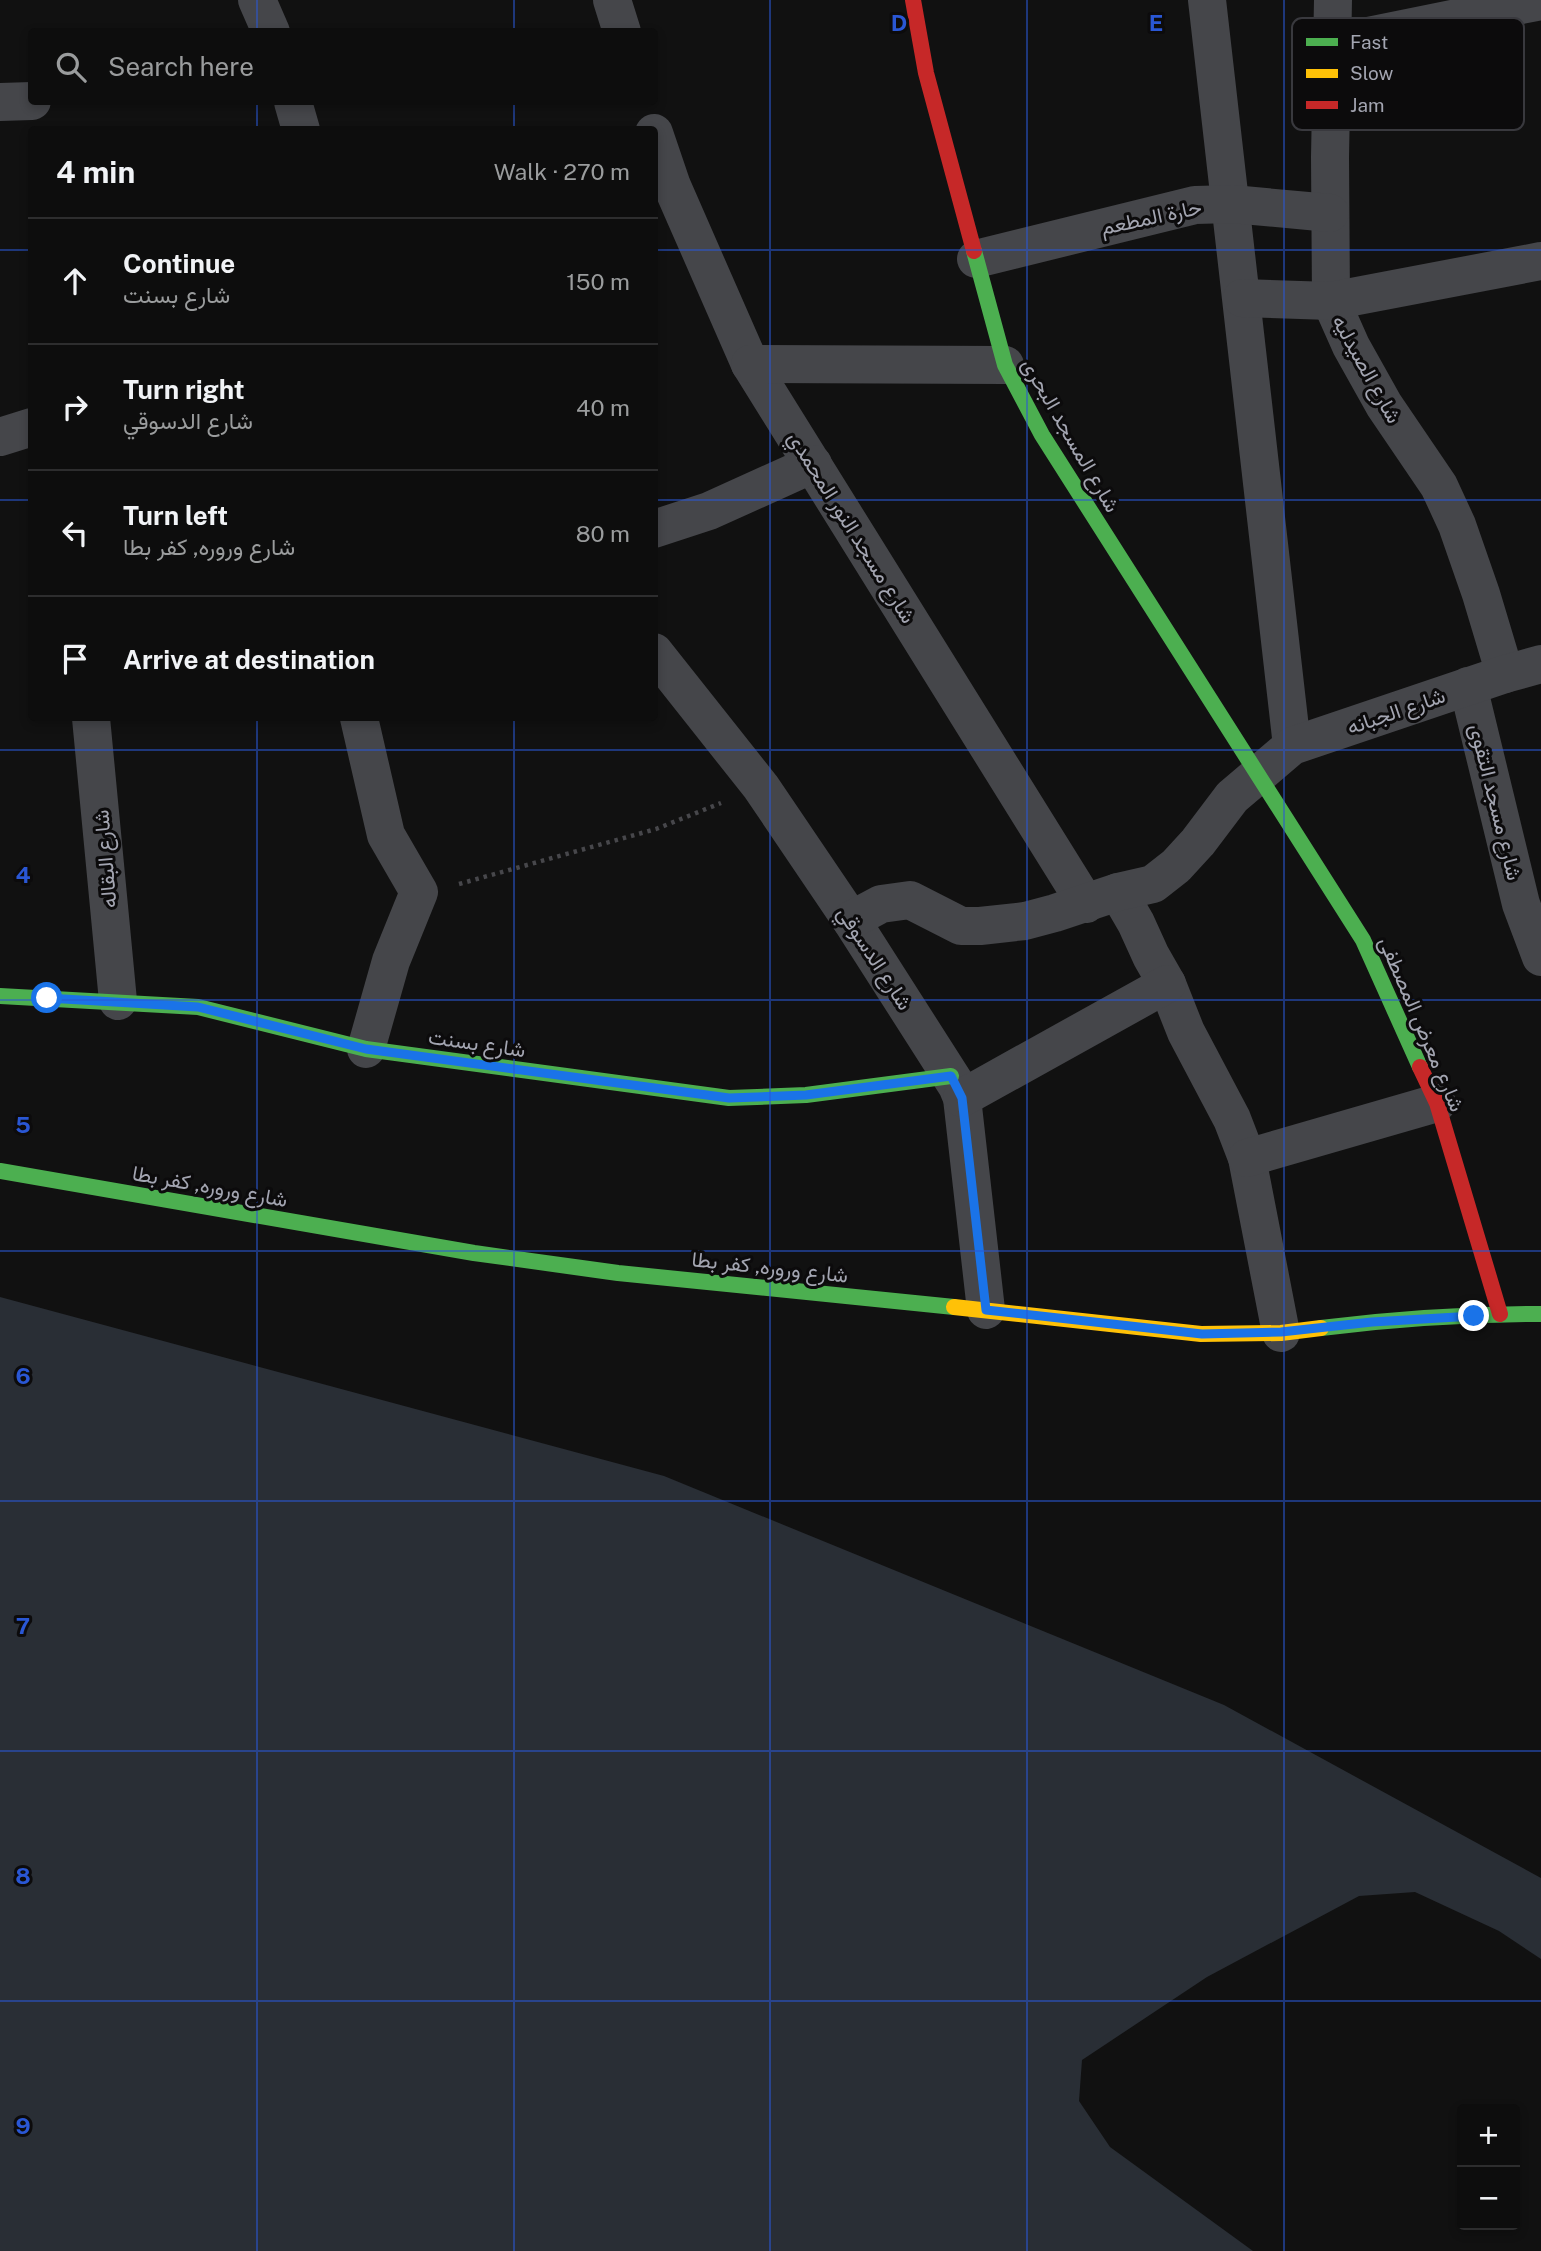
<!DOCTYPE html>
<meta charset="utf-8">
<style>
:root{--surface:#0d0d0d;--page:#1b1b1b;--text:#f1f3f6;--muted:#9a9c9d;--line:#2d2d2e}
body{margin:0;font-family:"Public Sans",Vazirmatn,sans-serif;background:var(--page);color:var(--text)}
.controls{position:absolute;right:21px;bottom:21px;display:grid;overflow:hidden;border-radius:7px;box-shadow:0 4px 10px #0003}
.controls button{width:63px;height:63px;display:grid;place-items:center;padding:0;border:0;border-bottom:2px solid var(--line);background:var(--surface);color:var(--text);font:35px sans-serif}
.stop{position:absolute;width:21px;height:21px;margin:-16px;border:5px solid #1a73e8;border-radius:50%;background:#fff}
.stop.end{background:#1a73e8;border-color:#fff;box-shadow:0 2px 7px #0008}
.list{margin:0;padding:0;list-style:none}
h2{display:flex;justify-content:space-between;align-items:center;height:91px;margin:0;padding:0 28px;font-size:30px}
h2 small{font-size:23px;font-weight:400;color:var(--muted)}
.list li{display:grid;grid-template-columns:46px 1fr auto;gap:21px;align-items:center;box-sizing:border-box;height:126px;padding:0 28px;border-top:2px solid var(--line)}
.list b{display:block;font-size:26px;white-space:nowrap}
.list p{margin:0;font-size:23px;white-space:nowrap;color:var(--muted)}
.list em{font-size:23px;font-style:normal;color:var(--muted)}
.icon{flex:none;width:38px;height:38px;fill:none;stroke:currentColor;stroke-width:2;stroke-linecap:round;stroke-linejoin:round}
.map{position:relative;flex:none;width:1541px;height:2251px;overflow:hidden}
.search{position:absolute;background:var(--surface);box-shadow:0 4px 10px #0003;left:28px;top:28px;width:630px;height:77px;display:flex;align-items:center;gap:18px;box-sizing:border-box;padding:0 24px;border-radius:7px;color:var(--muted);font-size:26px}
.panel{position:absolute;background:var(--surface);box-shadow:0 4px 10px #0003;left:28px;top:126px;width:630px;height:595px;border-radius:7px}
.map>svg:first-child{display:block}
</style>
<div class="map">
<svg width="1541" height="2251" viewBox="0 0 1541 2251">
<rect width="100%" height="100%" fill="#111"/>
<polygon fill="#292e35" points="0,1297 664,1476 1224,1705 1541,1878 1541,1959 1499,1931 1415,1892 1359,1896 1207,1977 1082,2060 1079,2101 1110,2147 1253,2251 0,2251"/>
<g fill="none" stroke-linecap="round" stroke-linejoin="round">
<polyline stroke="#47474b" stroke-width="4.5" stroke-dasharray="3.5 5" stroke-linecap="butt" points="459,884 656,829 721,803"/>
<g stroke="#45464a" stroke-width="38">
<polyline points="257,0 271,32"/>
<polyline points="612,0 622,32"/>
<polyline points="1207,0 1292,746"/>
<polyline points="1333,0 1330,157 1331,301 1351,346 1384,405 1439,486 1457,525 1481,594 1505,674"/>
<polyline points="1333,43 1541,1"/>
<polyline points="0,102 32,101"/>
<polyline points="293,102 301,130"/>
<polyline points="654,133 672,186 750,364 1086,904"/>
<polyline points="976,259 1195,205 1232,204 1330,213"/>
<polyline points="1242,298 1331,301 1541,261"/>
<polyline points="750,364 1005,365"/>
<polyline points="0,437 32,427"/>
<polyline points="654,529 709,511 813,464"/>
<polyline points="654,652 761,787 851,920 957,1086 962,1098 986,1310"/>
<polyline points="1468,686 1521,904 1541,957"/>
<polyline points="91,718 118,1001"/>
<polyline points="359,718 386,835 419,892 391,961 366,1049"/>
<polyline points="1118,892 1136,923 1151,956 1167,984 1186,1032 1232,1119 1247,1158 1281,1333"/>
<polyline points="851,920 881,904 910,900 961,926 980,926 1025,921 1055,913 1118,892 1153,884 1176,866 1198,842 1232,797 1292,746 1505,674 1541,664"/>
<polyline points="962,1098 1167,984"/>
<polyline points="1247,1158 1437,1103"/>
</g>
<g stroke="#4caf50" stroke-width="16">
<polyline points="974,251 1005,365 1042,435 1363,940 1420,1067"/>
<polyline points="0,996 198,1007 366,1049 729,1098 806,1095 951,1076"/>
<polyline points="0,1171 474,1253 618,1273 954,1307"/>
<path d="M1321,1328c73,-9 146,-14 220,-14"/>
</g>
<polyline stroke="#ffc107" stroke-width="16" points="954,1307 1201,1334 1281,1333 1321,1328"/>
<g stroke="#c62828" stroke-width="16">
<polyline points="913,0 926,73 974,251"/>
<polyline points="1420,1067 1437,1103 1500,1314"/>
</g>
</g>
<g fill="none" stroke-linecap="round" stroke-linejoin="round">
<polyline stroke="#1a73e8" stroke-width="9" points="47,998 198,1007 366,1049 729,1098 806,1095 951,1076 962,1098 986,1310 1202,1334 1281,1332 1372,1322 1474,1316"/>
</g>
<path fill="none" stroke="#2a57d4" stroke-width="2" stroke-opacity="0.55" d="M257,0v32M514,0v32M770,0v2251M1027,0v2251M1284,0v2251M257,102v28M514,102v28M0,250h32M654,250h887M0,500h32M654,500h887M257,718v1533M514,718v1533M0,750h1541M0,1000h1541M0,1251h1541M0,1501h1541M0,1751h1541M0,2001h1541"/>
<g text-anchor="middle" dominant-baseline="central" stroke-width="6" stroke-linejoin="round" paint-order="stroke">
<g font-size="21" fill="#a3a5b1" stroke="#0c0b0c">
<text transform="translate(1151 217) rotate(-12)">حارة المطعم</text>
<text transform="translate(1367 369) rotate(61)">شارع الصيدليه</text>
<text transform="translate(1071 435) rotate(60)">شارع المسجد البحرى</text>
<text transform="translate(852 527) rotate(58)">شارع مسجد النور المحمدي</text>
<text transform="translate(1396 711) rotate(-19)">شارع الجبانه</text>
<text transform="translate(1496 802) rotate(76)">شارع مسجد التقوى</text>
<text transform="translate(105 859) rotate(-95)">شارع البقاله</text>
<text transform="translate(875 958) rotate(57)">شارع الدسوقي</text>
<text transform="translate(1422 1024) rotate(67)">شارع معرض المصطفى</text>
<text transform="translate(477 1043) rotate(8)">شارع بسنت</text>
<text transform="translate(210 1186) rotate(10)">شارع وروره, كفر بطا</text>
<text transform="translate(770 1267) rotate(6)">شارع وروره, كفر بطا</text>
</g>
</g>
<rect x="1292" y="18" width="232" height="112" rx="10" fill="#0c0b0c" stroke="#39393e" stroke-width="2"/>
<rect x="1306" y="38" width="32" height="8" fill="#4caf50"/>
<rect x="1306" y="69" width="32" height="9" fill="#ffc107"/>
<rect x="1306" y="101" width="32" height="8" fill="#c62828"/>
<g font-size="19" fill="#a3a5b1">
<text x="1350" y="49">Fast</text>
<text x="1350" y="80">Slow</text>
<text x="1350" y="112">Jam</text>
</g>
<g font-size="23" text-anchor="middle" font-weight="bold" fill="#2a57d4" stroke="#0c0b0c" stroke-width="6" stroke-linejoin="round" paint-order="stroke">
<text x="899" y="31">D</text>
<text x="1156" y="31">E</text>
<text x="23" y="883">4</text>
<text x="23" y="1133">5</text>
<text x="23" y="1384">6</text>
<text x="23" y="1634">7</text>
<text x="23" y="1884">8</text>
<text x="23" y="2134">9</text>
</g>
</svg>
<div class="controls">
<button>+</button>
<button>−</button>
</div>
<div class="stop" style="left:47px;top:998px"></div>
<div class="stop end" style="left:1474px;top:1316px"></div>
<div class="search"><svg class="icon" aria-label="search" viewBox="0 0 24 24"><circle cx="10" cy="10" r="6"/><path d="M15 15l6 6"/></svg>Search here</div>
<section class="panel">
<h2>4 min<small>Walk · 270 m</small></h2>
<ul class="list">
<li><svg class="icon" aria-label="ahead" viewBox="0 0 24 24"><path d="M12 20V5M6 11l6-6 6 6"/></svg><div><b>Continue</b><p>شارع بسنت</p></div><em>150 m</em></li>
<li><svg class="icon" aria-label="right" viewBox="0 0 24 24"><path d="M7 20v-9h11M14 6l5 5-5 5"/></svg><div><b>Turn right</b><p>شارع الدسوقي</p></div><em>40 m</em></li>
<li><svg class="icon" aria-label="left" viewBox="0 0 24 24"><path d="M17 20v-9H6M10 6l-5 5 5 5"/></svg><div><b>Turn left</b><p>شارع وروره, كفر بطا</p></div><em>80 m</em></li>
<li><svg class="icon" aria-label="arrive" viewBox="0 0 24 24"><path d="M6 21V4h12l-3 4 3 4H6"/></svg><div><b>Arrive at destination</b></div></li>
</ul>
</section>
</div>
